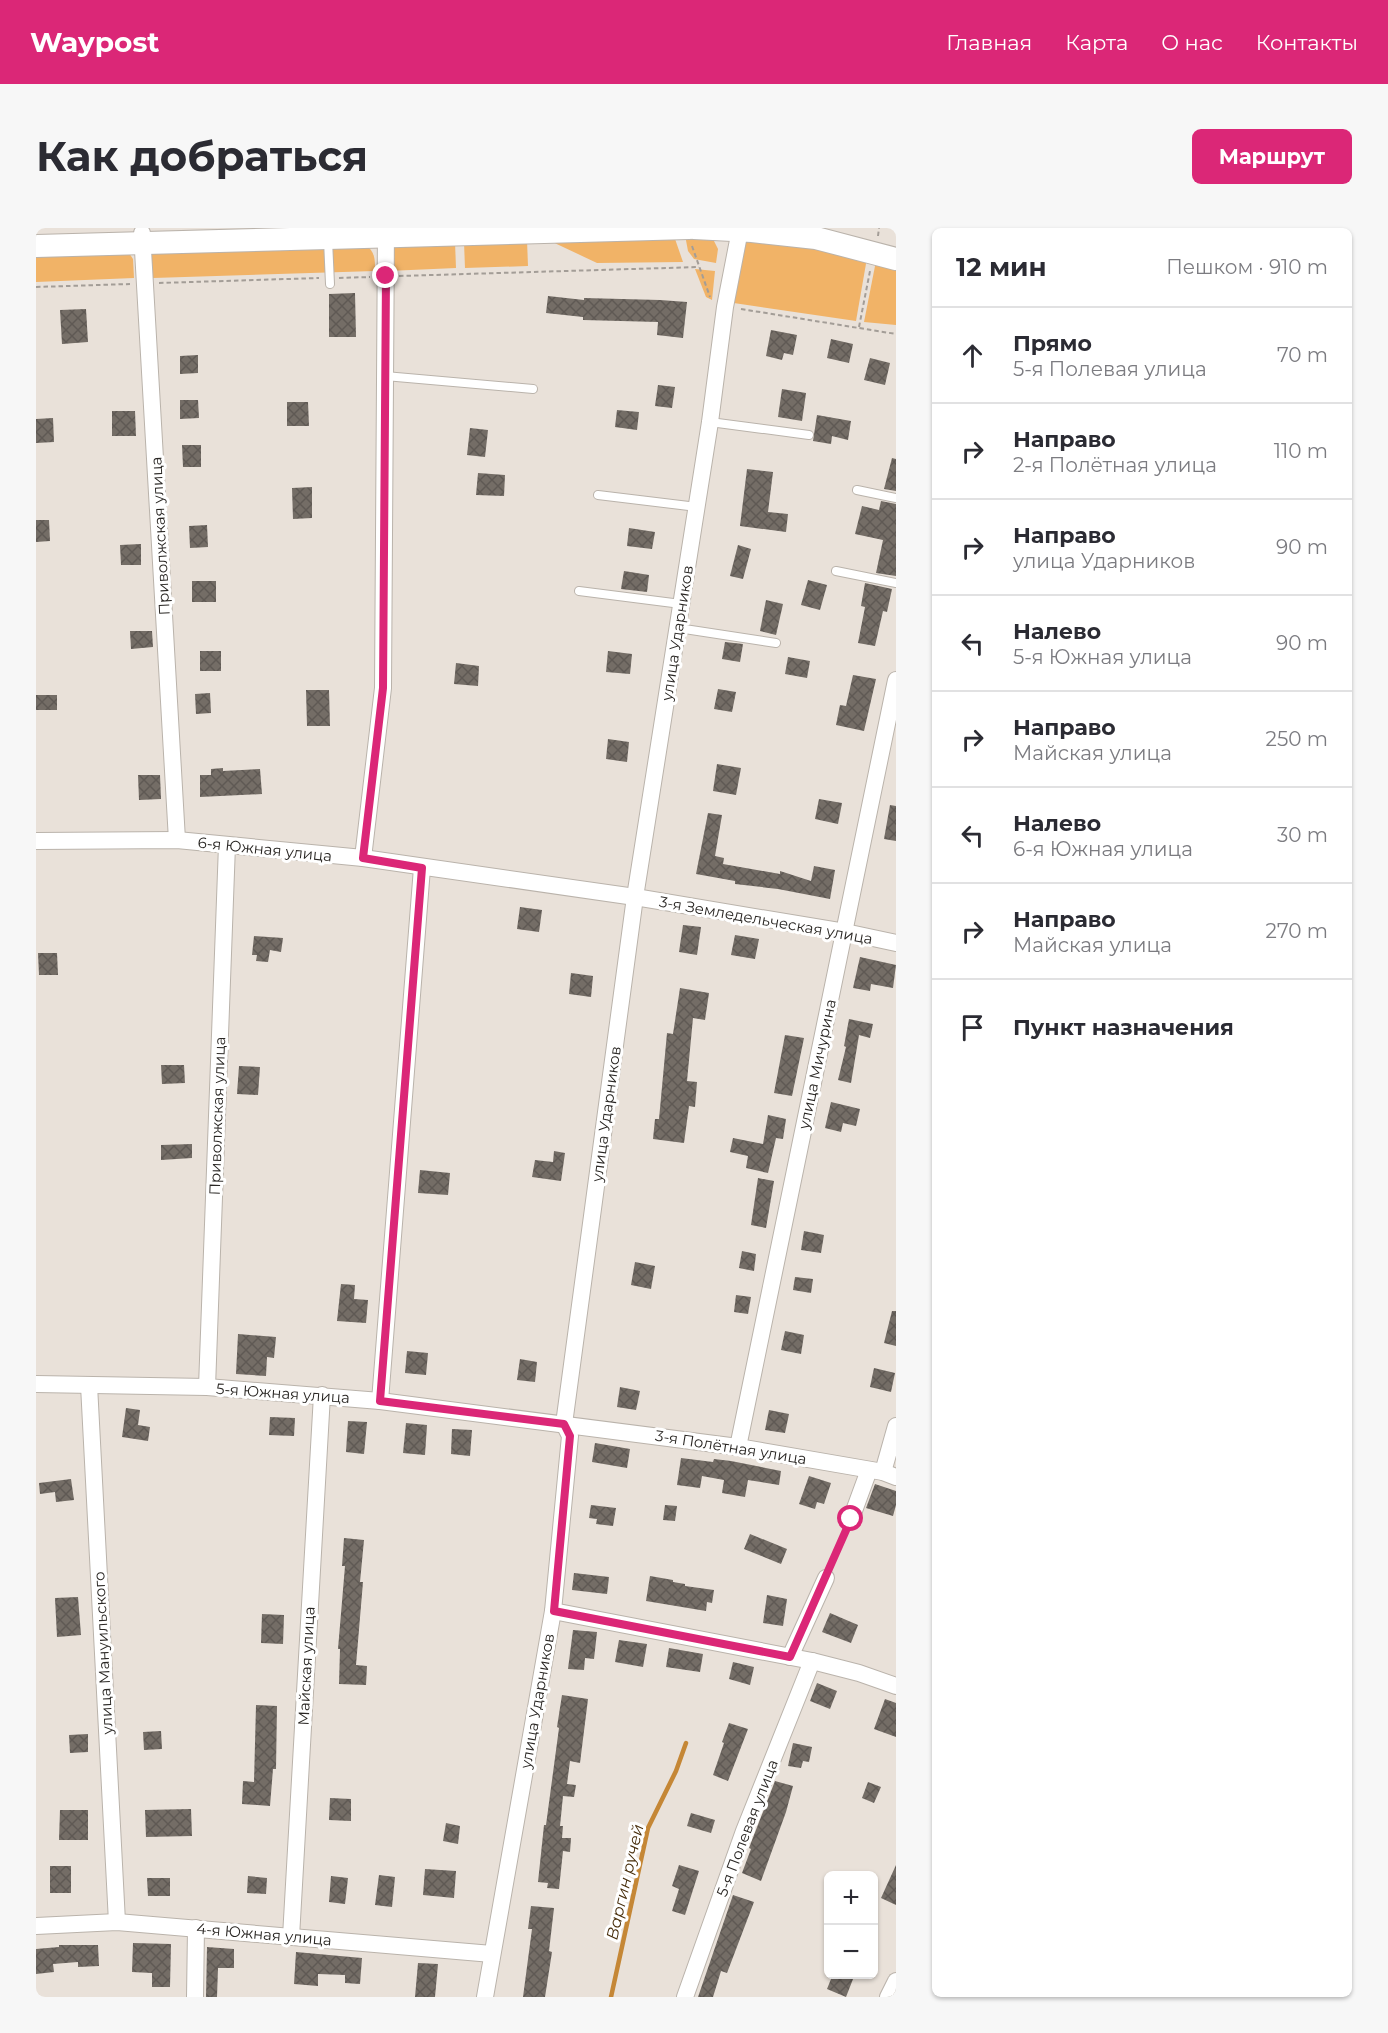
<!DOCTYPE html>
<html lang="ru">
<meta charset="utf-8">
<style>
:root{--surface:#fff;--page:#f7f7f7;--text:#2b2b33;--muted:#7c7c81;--line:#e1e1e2;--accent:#db2777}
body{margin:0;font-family:Montserrat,sans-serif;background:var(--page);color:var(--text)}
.controls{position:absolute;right:18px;bottom:18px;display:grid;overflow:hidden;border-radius:9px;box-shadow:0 2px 4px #0004}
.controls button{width:54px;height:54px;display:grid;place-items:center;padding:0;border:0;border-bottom:2px solid var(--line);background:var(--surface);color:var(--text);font:30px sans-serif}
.stop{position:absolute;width:18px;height:18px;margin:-14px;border:4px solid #db2777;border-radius:50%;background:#fff}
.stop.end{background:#db2777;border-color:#fff;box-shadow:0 2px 6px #0008}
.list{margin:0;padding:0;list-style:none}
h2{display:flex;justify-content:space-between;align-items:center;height:78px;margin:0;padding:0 24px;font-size:26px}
h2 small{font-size:20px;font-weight:400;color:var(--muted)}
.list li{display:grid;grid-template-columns:39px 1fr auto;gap:18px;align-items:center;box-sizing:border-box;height:96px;padding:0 24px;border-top:2px solid var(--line)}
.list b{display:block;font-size:22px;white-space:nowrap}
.list p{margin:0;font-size:20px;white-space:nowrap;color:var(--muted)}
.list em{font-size:20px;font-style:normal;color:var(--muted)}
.icon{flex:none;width:33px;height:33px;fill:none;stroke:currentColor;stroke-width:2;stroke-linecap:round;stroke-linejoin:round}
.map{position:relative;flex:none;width:860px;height:1769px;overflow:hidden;border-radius:9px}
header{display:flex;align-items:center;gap:36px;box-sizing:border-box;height:84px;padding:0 30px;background:var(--accent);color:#fff}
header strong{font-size:28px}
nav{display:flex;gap:33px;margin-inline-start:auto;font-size:21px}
.intro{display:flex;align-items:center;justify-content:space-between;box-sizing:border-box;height:144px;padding:0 36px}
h1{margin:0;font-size:42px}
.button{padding:15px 27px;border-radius:9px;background:var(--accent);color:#fff;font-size:21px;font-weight:700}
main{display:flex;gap:36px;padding:0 36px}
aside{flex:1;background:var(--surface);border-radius:9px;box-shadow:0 2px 4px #0004}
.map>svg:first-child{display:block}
</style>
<header>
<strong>Waypost</strong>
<nav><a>Главная</a><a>Карта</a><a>О нас</a><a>Контакты</a></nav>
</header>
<div class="intro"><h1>Как добраться</h1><a class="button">Маршрут</a></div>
<main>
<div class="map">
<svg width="860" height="1769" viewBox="0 0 860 1769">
<defs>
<pattern id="building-cross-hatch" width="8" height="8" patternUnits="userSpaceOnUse" patternTransform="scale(1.5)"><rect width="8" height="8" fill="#746d66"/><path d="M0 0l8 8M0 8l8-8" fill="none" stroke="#5f5954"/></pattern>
</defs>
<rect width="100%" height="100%" fill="#e9e1d9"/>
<g fill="#f1b367">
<polygon points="649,7 677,11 682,21 680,35 658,31 652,23"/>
<polygon points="638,8 647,34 561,35 508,10"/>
<polygon points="708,8 831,30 820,93 691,74"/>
<polygon points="491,12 492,38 429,40 428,14"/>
<polygon points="419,14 420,40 352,43 357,20 361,16"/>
<path d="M329,16c10,8 10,14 10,27l-222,7 -2,-29z"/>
<polygon points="0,24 93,25 97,31 98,50 0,54"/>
<polygon points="840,33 860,39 860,97 828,94"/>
<polygon points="659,41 679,43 676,72 670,69"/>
</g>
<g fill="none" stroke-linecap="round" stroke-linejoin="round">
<polyline stroke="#c58736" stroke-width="4.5" points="575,1769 612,1600 640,1543 650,1515"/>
</g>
<g fill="url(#building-cross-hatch)">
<polygon points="319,65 320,109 293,109 293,66"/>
<polygon points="512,68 548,72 548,70 624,72 651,74 647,110 621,107 622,94 547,92 547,89 510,85"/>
<polygon points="50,81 52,114 26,116 24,82"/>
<polygon points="735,102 761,107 757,127 748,125 746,132 730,128"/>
<polygon points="795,111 817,116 813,135 791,130"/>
<polygon points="162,127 162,145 144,146 144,128"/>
<polygon points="834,130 854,135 849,157 828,152"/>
<polygon points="622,157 639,159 636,180 619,178"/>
<polygon points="746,161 770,165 766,193 742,189"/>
<polygon points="144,172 162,172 163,190 144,191"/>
<polygon points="251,174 272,174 273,198 251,198"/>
<polygon points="581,182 603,184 601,202 579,199"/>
<polygon points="76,183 99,183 100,208 76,208"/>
<polygon points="781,187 815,193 812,212 796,208 795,216 777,213"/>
<polygon points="17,190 18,214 0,215 0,191"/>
<polygon points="434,200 452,202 449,229 431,227"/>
<polygon points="146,217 165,217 165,239 147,239"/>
<polygon points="856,230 860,231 860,263 848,261"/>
<polygon points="711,241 737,244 732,284 752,286 750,304 704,298"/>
<polygon points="442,245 469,247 468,268 440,267"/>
<polygon points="276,259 276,290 257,291 256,260"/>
<polygon points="845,273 860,276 860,348 840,345 847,312 819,306 826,278 843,282"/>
<polygon points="0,292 13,292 14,313 0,314"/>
<polygon points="171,297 172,319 154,320 153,298"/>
<polygon points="593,300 619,304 616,321 591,318"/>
<polygon points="105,316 105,337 85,337 84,317"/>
<polygon points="702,317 715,321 707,351 694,348"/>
<polygon points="588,343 613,347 611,364 585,361"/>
<polygon points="772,352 791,357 784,382 765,377"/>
<rect x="156" y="353" width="24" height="21"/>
<polygon points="829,355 856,361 851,384 847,383 839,418 822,415 829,379 825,378"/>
<polygon points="730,372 747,376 740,407 724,403"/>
<polygon points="94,403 116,403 117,419 95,421"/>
<polygon points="689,414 707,416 704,434 686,431"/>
<rect x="164" y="423" width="21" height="20"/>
<polygon points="572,423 596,426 594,446 570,444"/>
<polygon points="752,429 774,433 771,450 749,446"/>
<polygon points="420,435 443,438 442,458 418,456"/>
<polygon points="817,447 840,451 828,503 800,497 804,477 810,478"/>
<polygon points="682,461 700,464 696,484 678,481"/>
<polygon points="270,462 293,462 294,498 271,498"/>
<polygon points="174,465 175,485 160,486 159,466"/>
<rect x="0" y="467" width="21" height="15"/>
<polygon points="572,511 593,514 591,534 570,531"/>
<polygon points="681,536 705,540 700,567 677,563"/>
<polygon points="187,540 187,543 224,541 226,566 164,569 164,547 175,547 175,541"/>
<polygon points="102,547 124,547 125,571 103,572"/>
<polygon points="783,571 806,575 802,596 779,591"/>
<polygon points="854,577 860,578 860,613 848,611"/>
<polygon points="672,585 686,587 679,628 688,630 687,636 744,646 744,643 775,653 778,638 799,642 794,671 742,661 699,656 699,653 660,646"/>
<polygon points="484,679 506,682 503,704 481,701"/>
<polygon points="647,697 665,699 661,727 643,724"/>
<polygon points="699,707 723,711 719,731 695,727"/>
<polygon points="218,708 247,710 245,724 234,722 232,734 220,733 221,727 216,727"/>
<polygon points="2,725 21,725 22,747 3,747"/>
<polygon points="824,729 860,737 857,760 835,756 834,763 817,760"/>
<polygon points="535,745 557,748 555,769 533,766"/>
<polygon points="644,760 673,765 669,792 657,790 651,853 661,854 659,879 653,878 648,915 617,911 619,891 623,891 631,805 637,806"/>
<polygon points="813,791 837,796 834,810 823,807 815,855 802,852 810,819 808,818"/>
<polygon points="749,807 768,810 756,868 738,865"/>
<polygon points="125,837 148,837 149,855 126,856"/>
<polygon points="203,838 224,839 222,867 201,866"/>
<polygon points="795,874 824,881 820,898 807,895 805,904 789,900"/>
<polygon points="732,887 750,891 747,911 740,910 732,945 710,940 712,928 694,924 697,910 727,916"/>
<polygon points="156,916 156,930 125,932 125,917"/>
<polygon points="518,923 529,925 525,953 496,949 499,932 517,934"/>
<polygon points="384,942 414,945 412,967 382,965"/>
<polygon points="722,950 738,953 730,1000 715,997"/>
<polygon points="768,1003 788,1007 785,1025 765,1022"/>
<polygon points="706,1023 720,1026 718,1043 703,1040"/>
<polygon points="599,1034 619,1038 615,1061 595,1057"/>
<polygon points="759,1049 777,1051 775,1065 757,1062"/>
<polygon points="305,1056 319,1057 318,1071 332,1072 330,1095 301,1093"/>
<polygon points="700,1067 715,1069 712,1086 698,1084"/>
<polygon points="856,1083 860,1083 860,1118 848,1115"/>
<polygon points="749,1103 768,1107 765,1126 745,1122"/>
<polygon points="202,1106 240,1109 238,1130 231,1129 230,1148 200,1146"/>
<polygon points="371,1123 392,1125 390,1147 369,1145"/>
<polygon points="484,1131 501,1134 499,1154 481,1152"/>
<polygon points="838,1140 859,1145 855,1164 834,1159"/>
<polygon points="584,1159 604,1163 600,1182 581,1179"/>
<polygon points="90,1180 104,1182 102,1197 114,1199 112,1213 86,1209"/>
<polygon points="733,1182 753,1186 749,1205 729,1202"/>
<polygon points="234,1189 259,1190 258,1208 233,1207"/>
<polygon points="312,1193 331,1194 328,1226 310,1224"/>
<polygon points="370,1195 391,1197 389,1227 367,1225"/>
<polygon points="416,1201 436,1202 434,1228 415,1226"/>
<polygon points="559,1215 594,1221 591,1240 556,1234"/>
<polygon points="645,1230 677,1234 678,1231 695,1233 745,1243 743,1257 712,1252 709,1269 686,1265 688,1252 666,1248 664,1260 641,1257"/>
<polygon points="773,1248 795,1255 788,1276 781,1274 779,1281 763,1276"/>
<polygon points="35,1251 38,1272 20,1274 19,1264 4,1266 3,1255"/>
<polygon points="839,1256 860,1263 860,1277 857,1288 830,1280"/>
<polygon points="555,1277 580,1280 577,1298 560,1296 561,1291 553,1290"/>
<polygon points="629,1277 641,1278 639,1293 627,1292"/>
<polygon points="714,1306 751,1321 745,1336 708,1321"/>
<polygon points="308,1310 328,1312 324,1354 327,1354 320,1437 331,1438 330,1457 303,1456 304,1421 302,1421 309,1338 306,1338"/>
<polygon points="538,1345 573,1349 571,1366 536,1362"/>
<polygon points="614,1348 637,1352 637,1354 649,1356 649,1358 678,1362 676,1375 671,1374 670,1383 610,1373"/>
<polygon points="731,1367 751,1371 747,1398 727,1395"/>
<polygon points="42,1369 45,1407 21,1409 19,1370"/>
<polygon points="794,1385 822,1397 815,1415 786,1404"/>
<polygon points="226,1386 248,1387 247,1416 225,1415"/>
<polygon points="537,1402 561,1404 558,1431 549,1430 548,1442 532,1441"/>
<polygon points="583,1412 611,1416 607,1439 579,1434"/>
<polygon points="633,1420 667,1426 664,1444 630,1439"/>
<polygon points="697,1434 718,1439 714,1457 693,1451"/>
<polygon points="781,1455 801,1463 794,1481 774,1473"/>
<polygon points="526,1467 552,1471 544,1535 534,1533 531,1556 540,1557 538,1569 527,1568 524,1598 527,1598 526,1610 535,1610 534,1624 527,1623 523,1661 511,1660 512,1655 502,1654 508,1597 510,1597 523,1500 521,1499"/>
<polygon points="849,1471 860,1475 860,1509 838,1501"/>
<polygon points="220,1477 241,1478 240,1541 237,1541 234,1578 206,1576 207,1553 218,1554"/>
<polygon points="693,1495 712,1501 692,1553 677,1547 688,1515 686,1514"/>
<polygon points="125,1503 126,1521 108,1522 107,1504"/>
<polygon points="52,1506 52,1524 34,1525 33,1507"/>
<polygon points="757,1515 776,1519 773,1534 767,1533 765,1540 752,1538"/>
<polygon points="739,1553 757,1558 750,1584 725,1653 706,1645 715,1621 713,1620 718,1607"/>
<polygon points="832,1554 845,1559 838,1575 826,1570"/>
<polygon points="294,1570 315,1571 315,1593 293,1592"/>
<polygon points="155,1581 156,1608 110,1609 109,1582"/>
<polygon points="24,1582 52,1582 52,1612 23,1612"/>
<polygon points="655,1585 679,1592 675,1605 651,1598"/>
<polygon points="410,1595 424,1598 422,1616 407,1613"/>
<polygon points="643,1637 663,1643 649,1687 636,1683 643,1661 636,1658"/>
<polygon points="860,1637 860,1677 845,1670"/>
<rect x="14" y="1638" width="21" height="27"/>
<polygon points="389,1641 420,1643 418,1670 387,1667"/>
<polygon points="343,1647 359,1649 356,1679 339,1677"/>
<polygon points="212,1648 231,1650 230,1666 211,1665"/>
<polygon points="295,1648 312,1650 309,1676 293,1674"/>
<polygon points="111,1650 134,1650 134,1668 112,1668"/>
<polygon points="697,1667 718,1674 691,1745 685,1743 677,1769 662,1769"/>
<polygon points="495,1678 518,1680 513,1723 516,1724 509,1769 487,1769 496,1701 492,1701"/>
<polygon points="97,1715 135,1716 134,1759 116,1759 116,1745 96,1744"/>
<polygon points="23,1717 62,1717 63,1738 42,1739 42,1734 17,1736 18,1744 0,1746 0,1721 23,1719"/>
<polygon points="171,1719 198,1721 198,1740 182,1740 181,1769 170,1769"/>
<polygon points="260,1724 326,1730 324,1756 309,1755 309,1747 282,1746 282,1758 258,1756"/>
<polygon points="382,1735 402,1736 399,1769 379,1769"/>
<polygon points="797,1746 819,1746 810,1769 791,1761"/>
</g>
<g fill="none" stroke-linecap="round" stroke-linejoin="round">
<defs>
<g id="lane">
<polyline points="292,12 294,56"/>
<polyline points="349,148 497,161"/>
<polyline points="674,194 773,207"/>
<polyline points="821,262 860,270"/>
<polyline points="562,267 661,279"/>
<polyline points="800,343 860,355"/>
<polyline points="543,363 645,376"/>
<polyline points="642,400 740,415"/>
</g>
<g id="street">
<polyline points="106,5 141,612"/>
<polyline points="0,613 141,612 327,630 599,669 809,704 860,715"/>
<polyline points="327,630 347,460 350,0"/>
<polyline points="0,1156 171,1159 344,1173 702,1219 847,1244 860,1249"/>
<polyline points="53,1157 81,1694"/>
<polyline points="171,1159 191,617"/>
<polyline points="344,1173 386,640"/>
<polyline points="702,1219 860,452"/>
<polyline points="847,1244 860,1198"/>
<polyline points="815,1291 833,1242"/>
<polyline points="517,1383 776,1433 823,1445 860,1458"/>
<polyline points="754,1429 790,1350"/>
<polyline points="0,1698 81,1694 456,1726"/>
<polyline points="255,1709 286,1167"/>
<polyline points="159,1769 160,1700"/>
<polyline points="449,1769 517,1383 534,1208 528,1196 599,669 674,194 689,79 704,2"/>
<polyline points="649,1769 708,1603 776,1433"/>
<polyline points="852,1769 860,1753"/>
</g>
<g id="secondary">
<polyline points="658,0 716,3 780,10 860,31"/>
<polyline points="0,18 653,0"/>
</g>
</defs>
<use href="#lane" stroke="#bab3ab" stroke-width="10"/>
<use href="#street" stroke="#bab3ab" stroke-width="18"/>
<use href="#secondary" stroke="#bab3ab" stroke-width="24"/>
<g stroke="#a39d97" stroke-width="2" stroke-dasharray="4.5 3" stroke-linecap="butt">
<polyline points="842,8 843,0"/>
<polyline points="656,18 674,69"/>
<polyline points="363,48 663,39"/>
<polyline points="303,50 334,49"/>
<polyline points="123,55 283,50"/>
<polyline points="0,59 94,56"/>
<polyline points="705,81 860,106"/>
<polyline points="823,99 834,43"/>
<polyline points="796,1336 809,1305"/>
</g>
<use href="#lane" stroke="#fff" stroke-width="8"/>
<use href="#street" stroke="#fff" stroke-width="16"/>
<use href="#secondary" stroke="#fff" stroke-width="22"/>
</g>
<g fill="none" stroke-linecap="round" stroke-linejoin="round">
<polyline stroke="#db2777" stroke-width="8" points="350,48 347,460 327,630 386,640 344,1173 528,1196 534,1208 518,1383 754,1429 815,1291"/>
</g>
<g text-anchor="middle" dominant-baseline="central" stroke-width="6" stroke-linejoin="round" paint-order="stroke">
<g font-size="15" fill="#292623" stroke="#fff">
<text transform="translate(124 308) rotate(-93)">Приволжская улица</text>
<text transform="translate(641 405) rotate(-81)">улица Ударников</text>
<text transform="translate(229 621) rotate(6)">6-я Южная улица</text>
<text transform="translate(730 692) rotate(10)">3-я Земледельческая улица</text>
<text transform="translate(781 836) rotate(-78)">улица Мичурина</text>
<text transform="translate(570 886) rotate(-82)">улица Ударников</text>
<text transform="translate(181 888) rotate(-88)">Приволжская улица</text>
<text transform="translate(247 1165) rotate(4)">5-я Южная улица</text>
<text transform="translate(695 1219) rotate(9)">3-я Полётная улица</text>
<text transform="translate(67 1425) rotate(-93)">улица Мануильского</text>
<text transform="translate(270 1438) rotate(-87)">Майская улица</text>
<text transform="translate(501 1473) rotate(-80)">улица Ударников</text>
<text transform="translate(711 1600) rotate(-69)">5-я Полевая улица</text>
<text transform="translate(228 1706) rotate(5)">4-я Южная улица</text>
</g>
<g font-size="16" font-style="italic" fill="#462c09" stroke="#fff">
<text transform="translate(589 1654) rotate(-77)">Варгин ручей</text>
</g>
</g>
</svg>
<div class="controls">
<button>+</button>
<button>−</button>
</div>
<div class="stop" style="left:815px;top:1291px"></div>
<div class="stop end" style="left:350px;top:48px"></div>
</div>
<aside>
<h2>12 мин<small>Пешком · 910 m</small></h2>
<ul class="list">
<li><svg class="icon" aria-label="ahead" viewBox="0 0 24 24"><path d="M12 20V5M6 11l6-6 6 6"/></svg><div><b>Прямо</b><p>5-я Полевая улица</p></div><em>70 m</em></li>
<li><svg class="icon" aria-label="right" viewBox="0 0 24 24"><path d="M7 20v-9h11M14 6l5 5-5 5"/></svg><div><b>Направо</b><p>2-я Полётная улица</p></div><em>110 m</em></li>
<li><svg class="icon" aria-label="right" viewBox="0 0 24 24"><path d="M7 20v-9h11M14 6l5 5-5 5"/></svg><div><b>Направо</b><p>улица Ударников</p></div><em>90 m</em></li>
<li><svg class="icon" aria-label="left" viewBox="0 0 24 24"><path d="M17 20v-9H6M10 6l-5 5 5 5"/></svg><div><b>Налево</b><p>5-я Южная улица</p></div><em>90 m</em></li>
<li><svg class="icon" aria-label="right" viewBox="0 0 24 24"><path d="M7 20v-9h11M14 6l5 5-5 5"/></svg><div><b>Направо</b><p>Майская улица</p></div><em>250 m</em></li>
<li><svg class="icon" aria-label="left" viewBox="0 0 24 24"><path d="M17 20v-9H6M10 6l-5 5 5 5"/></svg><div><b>Налево</b><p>6-я Южная улица</p></div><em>30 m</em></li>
<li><svg class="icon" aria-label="right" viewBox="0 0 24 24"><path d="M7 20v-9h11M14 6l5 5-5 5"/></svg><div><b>Направо</b><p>Майская улица</p></div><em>270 m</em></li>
<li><svg class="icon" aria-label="arrive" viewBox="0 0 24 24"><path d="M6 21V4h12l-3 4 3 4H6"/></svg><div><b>Пункт назначения</b></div></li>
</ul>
</aside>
</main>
